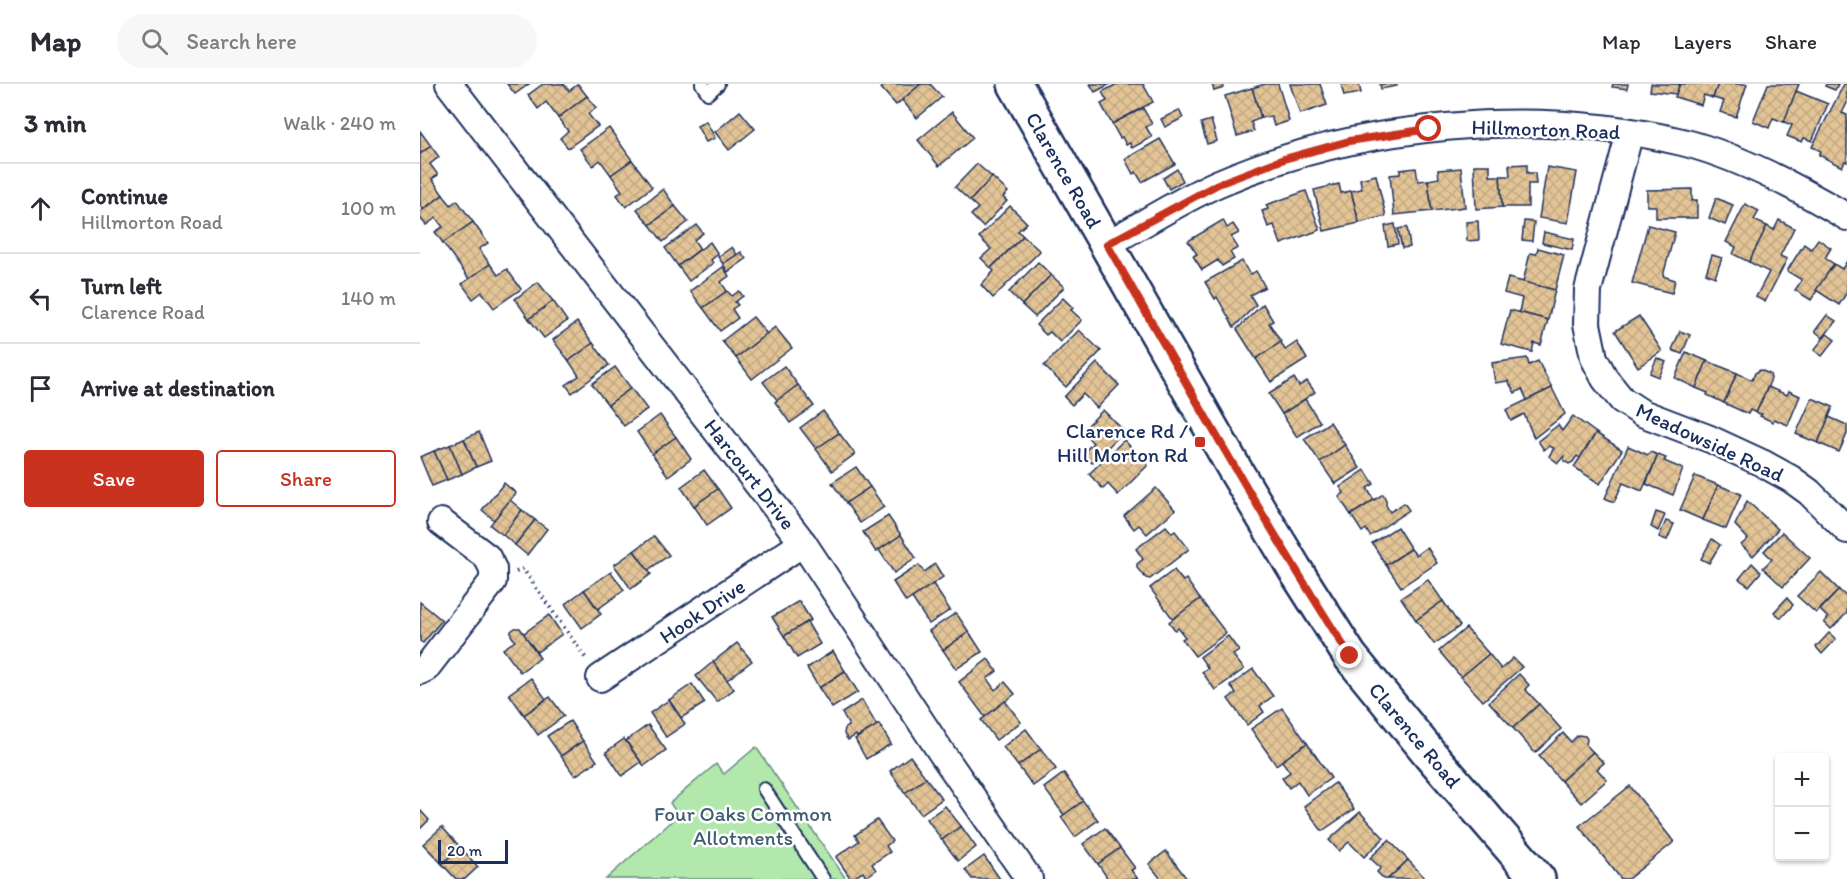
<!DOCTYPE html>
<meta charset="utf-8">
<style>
:root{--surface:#fff;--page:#f7f7f7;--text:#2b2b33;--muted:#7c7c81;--line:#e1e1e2;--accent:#c8321e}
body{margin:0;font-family:Itim,sans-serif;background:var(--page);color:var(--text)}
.controls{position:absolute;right:18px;bottom:18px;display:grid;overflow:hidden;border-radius:6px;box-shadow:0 2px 4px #0004}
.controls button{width:54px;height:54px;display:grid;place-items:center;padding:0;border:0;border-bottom:2px solid var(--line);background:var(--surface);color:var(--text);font:30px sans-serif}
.scale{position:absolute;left:18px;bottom:15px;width:70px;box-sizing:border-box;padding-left:6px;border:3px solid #1b2f5e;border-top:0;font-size:16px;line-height:21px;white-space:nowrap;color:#1b2f5e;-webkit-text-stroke:4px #fff;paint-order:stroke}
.stop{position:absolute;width:18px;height:18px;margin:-14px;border:4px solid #c8321e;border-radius:50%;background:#fff}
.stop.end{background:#c8321e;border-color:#fff;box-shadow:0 2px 6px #0008}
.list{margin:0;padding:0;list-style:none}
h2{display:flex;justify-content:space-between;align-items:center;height:78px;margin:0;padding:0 24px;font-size:26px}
h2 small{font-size:20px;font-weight:400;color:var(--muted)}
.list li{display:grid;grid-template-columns:39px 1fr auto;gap:18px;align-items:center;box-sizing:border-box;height:90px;padding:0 24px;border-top:2px solid var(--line)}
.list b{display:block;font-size:22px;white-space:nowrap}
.list p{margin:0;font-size:20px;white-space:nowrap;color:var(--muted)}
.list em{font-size:20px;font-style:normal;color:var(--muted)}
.actions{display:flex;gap:12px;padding:18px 24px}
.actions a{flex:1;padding:14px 0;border:2px solid var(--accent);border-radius:6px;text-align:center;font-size:21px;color:var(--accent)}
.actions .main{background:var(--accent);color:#fff}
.icon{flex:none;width:33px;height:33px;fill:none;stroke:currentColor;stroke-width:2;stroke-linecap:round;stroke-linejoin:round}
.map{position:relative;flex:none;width:1427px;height:795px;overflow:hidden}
header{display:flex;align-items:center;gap:36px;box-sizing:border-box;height:84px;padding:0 30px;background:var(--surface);border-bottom:2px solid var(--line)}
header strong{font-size:28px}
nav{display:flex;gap:33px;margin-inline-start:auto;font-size:21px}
.search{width:420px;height:54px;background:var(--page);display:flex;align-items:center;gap:15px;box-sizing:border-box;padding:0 21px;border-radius:33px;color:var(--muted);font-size:22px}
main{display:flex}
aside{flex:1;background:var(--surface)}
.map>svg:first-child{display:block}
</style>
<header>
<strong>Map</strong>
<div class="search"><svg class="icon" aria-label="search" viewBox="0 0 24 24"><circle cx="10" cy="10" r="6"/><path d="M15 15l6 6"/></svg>Search here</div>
<nav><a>Map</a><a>Layers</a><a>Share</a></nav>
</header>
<main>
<aside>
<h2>3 min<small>Walk · 240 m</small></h2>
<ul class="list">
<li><svg class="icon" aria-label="ahead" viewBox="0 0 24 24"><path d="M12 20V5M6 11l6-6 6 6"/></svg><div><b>Continue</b><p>Hillmorton Road</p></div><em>100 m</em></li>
<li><svg class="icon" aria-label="left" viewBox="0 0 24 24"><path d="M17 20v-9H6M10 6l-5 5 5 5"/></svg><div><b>Turn left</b><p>Clarence Road</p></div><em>140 m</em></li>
<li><svg class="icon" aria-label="arrive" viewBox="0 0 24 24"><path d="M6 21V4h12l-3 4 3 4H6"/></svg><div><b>Arrive at destination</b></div></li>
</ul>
<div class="actions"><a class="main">Save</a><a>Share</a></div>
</aside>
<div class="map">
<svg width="1427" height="795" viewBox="0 0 1427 795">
<defs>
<pattern id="building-cross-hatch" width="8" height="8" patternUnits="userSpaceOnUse" patternTransform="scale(1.5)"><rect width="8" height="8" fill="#e3c496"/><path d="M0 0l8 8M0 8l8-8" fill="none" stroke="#c2a984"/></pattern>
</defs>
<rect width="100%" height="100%" fill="#fff"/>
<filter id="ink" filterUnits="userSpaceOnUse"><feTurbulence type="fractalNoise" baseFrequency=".0167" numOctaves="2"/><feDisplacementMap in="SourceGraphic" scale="12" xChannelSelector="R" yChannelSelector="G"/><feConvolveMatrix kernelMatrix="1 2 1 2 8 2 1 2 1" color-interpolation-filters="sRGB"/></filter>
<g filter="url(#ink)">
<polygon fill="#b2e8ab" stroke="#668c84" stroke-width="1.5" points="336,663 426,795 186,795 258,731 250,719 296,680 304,690"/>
<g fill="url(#building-cross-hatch)" stroke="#1b2f5e" stroke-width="1.5">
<polygon points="87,0 109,0 95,10"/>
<polygon points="123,0 144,0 149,7 158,0 167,12 138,34 126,18 118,25 108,11"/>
<polygon points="466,0 501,0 476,21 461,4"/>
<polygon points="501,0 510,0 522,13 497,34 482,16"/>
<polygon points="670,0 690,0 675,8"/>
<polygon points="697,0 723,0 733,18 692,40 681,20 687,17 682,8"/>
<polygon points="792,0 803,0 804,4 794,7"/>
<polygon points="845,0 858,0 869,37 854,42 851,32 841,34 832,4"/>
<polygon points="870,0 900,0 907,21 880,30"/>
<polygon points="921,0 939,0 941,9 924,12"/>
<polygon points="960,0 976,0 977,2 961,5"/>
<polygon points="1193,0 1208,0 1207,5 1192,3"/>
<polygon points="1231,0 1260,0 1256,10 1230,7"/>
<polygon points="1260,0 1298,0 1293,14 1284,11 1281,21 1255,13"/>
<polygon points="1298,0 1327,0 1316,33 1300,28 1304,17 1293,14"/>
<polygon points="1348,0 1379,0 1364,38 1353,34 1349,44 1333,37"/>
<polygon points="1406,0 1418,0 1415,6 1405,2"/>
<polygon points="1424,0 1427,0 1427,19 1422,29 1427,31 1427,78 1425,77 1422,83 1399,71 1401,67 1392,63"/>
<polygon points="832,4 841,34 831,38 834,47 817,52 805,12"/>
<polygon points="1376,7 1408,20 1392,57 1384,54 1382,58 1367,52 1372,41 1364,38"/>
<polygon points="167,12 176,24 168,30 178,42 148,64 140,54 148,47 138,34"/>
<polygon points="723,24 732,40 726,43 732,53 712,64 710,59 706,61 702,53 700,54 692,40"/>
<polygon points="759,26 763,34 745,43 741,35"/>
<polygon points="320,27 335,45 309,66 295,48"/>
<polygon points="532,28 553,54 519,82 498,56"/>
<polygon points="791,36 797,57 787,60 781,39"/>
<polygon points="286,37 295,54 286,58 277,42"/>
<polygon points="189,44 212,76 191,91 180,76 173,82 160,65"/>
<polygon points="0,47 11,62 0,70"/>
<polygon points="740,55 755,80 722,98 716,88 713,90 705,75"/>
<polygon points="11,62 19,73 10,80 18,91 12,95 23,111 3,125 0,122 0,70"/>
<polygon points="212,76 232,103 206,123 197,111 202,107 191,91"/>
<polygon points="557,80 572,93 550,117 535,103"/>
<polygon points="1107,80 1107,89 1115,89 1116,100 1108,100 1108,123 1082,123 1080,92 1090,92 1089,81"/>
<polygon points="1054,81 1070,81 1070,92 1080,92 1082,123 1056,125"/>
<polygon points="1127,83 1157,88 1148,139 1119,134"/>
<polygon points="996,84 998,97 1008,96 1012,127 974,131 970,91 980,90 980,86"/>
<polygon points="1041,84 1045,123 1012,127 1008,96 1019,94 1018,86"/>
<polygon points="757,85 763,97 749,105 743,94"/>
<polygon points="956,91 966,132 939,139 931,107 942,105 940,95"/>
<polygon points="572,93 588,108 583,113 587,117 563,143 551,131 558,124 550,117"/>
<polygon points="919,100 921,109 931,107 939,139 904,147 894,106"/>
<polygon points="243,105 255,122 230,141 217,125"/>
<polygon points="1272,105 1272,117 1277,116 1277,134 1236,134 1236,122 1227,122 1227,106"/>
<polygon points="886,107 900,146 861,160 854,141 848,143 842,127 848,125 846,121"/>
<polygon points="23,111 31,121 37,116 53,138 23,159 15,148 23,143 16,134 6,141 0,134 0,128"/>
<polygon points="1296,114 1313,121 1305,141 1289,134"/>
<polygon points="1325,120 1339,127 1334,136 1347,142 1329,178 1313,170 1316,163 1306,158"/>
<polygon points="255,122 268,138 243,158 230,141"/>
<polygon points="590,122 607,139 598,147 603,152 571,184 561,174 571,165 559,153"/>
<polygon points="803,136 807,144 813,140 819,149 811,153 818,164 810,168 814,175 802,182 798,176 782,186 773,172 777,170 768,157"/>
<polygon points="1359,136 1374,144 1360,172 1367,175 1345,218 1336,213 1349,188 1329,178 1347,142 1354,146"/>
<polygon points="1058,137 1059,156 1047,157 1046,138"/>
<polygon points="1104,137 1114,138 1112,157 1102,156"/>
<polygon points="53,138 68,159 59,165 70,180 49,195 23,159"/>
<polygon points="975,140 978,160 968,162 965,142"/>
<polygon points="277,141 283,149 274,156 280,165 258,182 245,164"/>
<polygon points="1228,141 1255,148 1243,192 1255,196 1252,209 1212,199"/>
<polygon points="987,143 990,163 982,164 978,145"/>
<polygon points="1124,148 1154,155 1152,166 1122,159"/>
<polygon points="603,152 620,167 573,214 561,201 574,187 571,184"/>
<polygon points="1398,155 1411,164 1405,174 1414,180 1391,216 1375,206 1382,196 1367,187 1384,160 1391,165"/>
<polygon points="290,158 298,170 291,176 293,179 269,197 258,182"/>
<polygon points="312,163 317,171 303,180 298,173"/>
<polygon points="1118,164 1144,171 1135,206 1103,198 1110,169 1116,170"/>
<polygon points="321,168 326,175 308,188 303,180"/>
<polygon points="1292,171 1302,174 1295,193 1286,189"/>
<polygon points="822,177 830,191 836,187 845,203 830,211 836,221 814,243 797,213 795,215 785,198"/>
<polygon points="1427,177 1427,208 1419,221 1396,206 1414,180 1422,185"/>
<polygon points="618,178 631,191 602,221 589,208"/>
<polygon points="70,180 78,191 87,185 101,205 74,224 62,208 53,215 42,200"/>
<polygon points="303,183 309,192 301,198 307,207 283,224 270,207"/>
<polygon points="631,191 644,203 615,233 602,221"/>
<polygon points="1088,194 1135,206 1128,236 1099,228 1102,214 1084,209"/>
<polygon points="118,198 133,217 109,235 95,215"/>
<polygon points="307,207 312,212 319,207 323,212 315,218 318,221 312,225 318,234 300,247 283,224"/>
<polygon points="643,214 653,224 651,226 662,236 640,258 630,248 626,251 616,241"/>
<polygon points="133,217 147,237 124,254 109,235"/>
<polygon points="843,220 853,237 849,239 861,258 836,275 817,245"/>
<polygon points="1090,226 1128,236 1121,261 1114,259 1112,268 1081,260"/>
<polygon points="1407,231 1416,237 1403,254 1395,247"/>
<polygon points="1219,232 1242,267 1218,283 1195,247"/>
<polygon points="333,233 347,250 316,274 302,257"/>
<polygon points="157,238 173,259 149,277 133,256"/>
<polygon points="355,243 372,264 332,295 316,274"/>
<polygon points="659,246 681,267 646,303 624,282"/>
<polygon points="1260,247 1270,251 1262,270 1252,266"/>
<polygon points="1407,250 1415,256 1402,272 1394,266"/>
<polygon points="861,258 865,266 877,258 887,275 851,298 836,275"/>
<polygon points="173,259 189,281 152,309 146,301 159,292 149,277"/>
<polygon points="1266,268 1287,277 1276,304 1255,294"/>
<polygon points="1107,274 1109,281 1118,277 1132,304 1107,316 1102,305 1095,309 1088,297 1075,299 1072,279"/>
<polygon points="1237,274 1246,278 1239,293 1230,289"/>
<polygon points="1287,277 1317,289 1304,319 1287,311 1288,309 1276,304"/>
<polygon points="677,279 699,301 677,324 663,310 652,321 644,313"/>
<polygon points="364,282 378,301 358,317 343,298"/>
<polygon points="195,283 211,304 188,321 172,300"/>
<polygon points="1340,286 1350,290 1351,295 1336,329 1330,326 1328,330 1304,319 1317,289 1332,296 1335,289"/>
<polygon points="874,294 879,302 887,297 895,308 862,330 849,310"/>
<polygon points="378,301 394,322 370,339 355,318"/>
<polygon points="1348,303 1367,311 1369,307 1380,312 1368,341 1354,335 1353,338 1340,332 1342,330 1336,329"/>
<polygon points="211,304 227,325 204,342 188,321"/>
<polygon points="1132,304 1145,330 1114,354 1104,330 1091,337 1086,326"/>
<polygon points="1392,314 1413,323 1398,359 1376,350"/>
<polygon points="885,315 900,338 877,353 862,330"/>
<polygon points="683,326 704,347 672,379 663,369 673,359 662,347"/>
<polygon points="403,327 419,349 396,365 380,344"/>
<polygon points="240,331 256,353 232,370 217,348"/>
<polygon points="1153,332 1176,349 1160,374 1157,372 1153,378 1149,380 1144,377 1144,372 1138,379 1129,372 1134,364 1129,362 1124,366 1118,357 1138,341 1142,347"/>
<polygon points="1409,333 1427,341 1427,350 1419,368 1398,359"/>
<polygon points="910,338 925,361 900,378 884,355"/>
<polygon points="59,348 71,377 56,383 44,355"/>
<polygon points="419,349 435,370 412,387 396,365"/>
<polygon points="1176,349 1202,366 1180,400 1154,383"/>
<polygon points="256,353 271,375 248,392 232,370"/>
<polygon points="44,355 56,383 42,390 30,361"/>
<polygon points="704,356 728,381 698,411 688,400 683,405 669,390"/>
<polygon points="30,361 42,390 27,396 14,367"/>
<polygon points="925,361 940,384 915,400 900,378"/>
<polygon points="1208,362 1228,371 1230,368 1238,371 1222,407 1203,399 1194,418 1185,414"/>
<polygon points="14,367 27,396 12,402 0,373"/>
<polygon points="1238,371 1246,374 1244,377 1263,385 1253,411 1226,400"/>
<polygon points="436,383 450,403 426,419 412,399"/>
<polygon points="284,386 298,405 274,422 261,403"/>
<polygon points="945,386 954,400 947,404 954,416 931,431 919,413 924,409 920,403"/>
<polygon points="1275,392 1298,401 1283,436 1260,426"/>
<polygon points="84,399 96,409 74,436 62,426"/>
<polygon points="1298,401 1321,410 1306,445 1283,436"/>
<polygon points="450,403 464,423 440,439 426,419"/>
<polygon points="736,404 755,426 727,450 719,441 714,445 704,432"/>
<polygon points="298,405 311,424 287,441 274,422"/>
<polygon points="963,410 966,416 966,421 970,428 984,419 989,426 950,452 946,445 942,448 931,431"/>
<polygon points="90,416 102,426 83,451 70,441"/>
<polygon points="1327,417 1358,445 1333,472 1321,461 1328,455 1315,441"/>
<polygon points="102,426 115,436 95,461 83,451"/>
<polygon points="1236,428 1245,431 1238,447 1231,443"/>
<polygon points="468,432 481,451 456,468 443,448"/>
<polygon points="115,436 127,445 107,471 95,461"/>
<polygon points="1246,437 1254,440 1247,456 1239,453"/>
<polygon points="746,442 752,449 755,447 769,465 730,495 726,494 717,484 717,480 723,475 716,465"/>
<polygon points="977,443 991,465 966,481 952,459"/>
<polygon points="1362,448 1390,474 1363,503 1343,484 1352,475 1344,467"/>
<polygon points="481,451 496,474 474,489 459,466"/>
<polygon points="234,452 249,471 228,486 214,467"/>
<polygon points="1292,455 1300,461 1289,479 1281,475"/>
<polygon points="1007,463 1017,479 981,503 966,481 991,465 996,471"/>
<polygon points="214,467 231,490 211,505 194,481"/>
<polygon points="1332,479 1341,488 1329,502 1319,495"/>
<polygon points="515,480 523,493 486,518 473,498 499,481 504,488"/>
<polygon points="754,486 763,497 766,495 780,515 753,535 730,504"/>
<polygon points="191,488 204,506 178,525 164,506"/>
<polygon points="1401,488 1419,506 1396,529 1377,512"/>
<polygon points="1008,496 1023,517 996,536 981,514"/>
<polygon points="513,500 530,526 509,540 492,514"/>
<polygon points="164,506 181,530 162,544 145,520"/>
<polygon points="1419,506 1427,513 1427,529 1411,545 1404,538 1408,534 1400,526"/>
<polygon points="1367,514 1373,521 1361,534 1354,528"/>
<polygon points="780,515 806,549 775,572 762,555 765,553 758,544 755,546 749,538"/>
<polygon points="379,517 391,536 364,552 352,533"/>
<polygon points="1023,517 1040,542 1014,560 996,536"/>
<polygon points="0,518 22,536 3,559 0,557"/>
<polygon points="536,529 549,548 523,566 509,547"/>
<polygon points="129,531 142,550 117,568 103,550"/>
<polygon points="387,538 400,560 377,574 364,552"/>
<polygon points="95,544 100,544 120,574 100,588 83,565 95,557 91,551 91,547"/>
<polygon points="1046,544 1069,570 1041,593 1019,567"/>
<polygon points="549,548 562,568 536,585 523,566"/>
<polygon points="1409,549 1416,555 1402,570 1396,563"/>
<polygon points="808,552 819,567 813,571 824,585 795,606 782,588 788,584 780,573"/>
<polygon points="317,559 332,577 307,596 293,578"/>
<polygon points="413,567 425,587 399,604 387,584"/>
<polygon points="1069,570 1081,585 1093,574 1102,583 1063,617 1041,593"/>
<polygon points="568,575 577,587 567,595 575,606 585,598 595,610 565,633 539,598"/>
<polygon points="293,578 314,605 297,618 276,592"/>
<polygon points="833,585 853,612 840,622 844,628 827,641 808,615 816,609 810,602"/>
<polygon points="425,587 438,608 412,624 399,604"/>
<polygon points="1099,590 1109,601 1105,605 1119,620 1093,644 1069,618"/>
<polygon points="111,594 126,615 104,631 89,610"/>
<polygon points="272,600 285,619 261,634 249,616"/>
<polygon points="130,613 144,632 118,651 104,631"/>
<polygon points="249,616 265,640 246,653 230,629"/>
<polygon points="442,616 457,642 437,653 436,651 428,656 424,650 425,644 429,642 422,629"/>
<polygon points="585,617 601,638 576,656 561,636"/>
<polygon points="1119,620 1141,645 1115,669 1093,644"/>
<polygon points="862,624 887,659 856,681 831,645"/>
<polygon points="150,637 163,657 141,672 127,652"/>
<polygon points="459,640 471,660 446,675 435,655"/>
<polygon points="228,641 246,666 224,682 206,657"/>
<polygon points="606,645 621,665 598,682 583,663"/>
<polygon points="1143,649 1151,658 1158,651 1165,652 1167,655 1166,661 1173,668 1141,697 1119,672"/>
<polygon points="204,655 221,678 202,692 186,668"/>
<polygon points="163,657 177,677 155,692 141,672"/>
<polygon points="887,659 911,694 887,711 878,697 869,704 862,694 870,688 862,677"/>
<polygon points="621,665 636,685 613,702 598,682"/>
<polygon points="1173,668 1184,679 1177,685 1187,696 1161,719 1141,697"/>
<polygon points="490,672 506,694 485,709 470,687"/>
<polygon points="644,689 663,717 644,731 624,704"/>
<polygon points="506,694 522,715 501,730 485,709"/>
<polygon points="915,699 934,725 902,747 884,722"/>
<polygon points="1210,702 1254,758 1208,795 1201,795 1159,742"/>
<polygon points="663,717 678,736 655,753 641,733"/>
<polygon points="525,722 541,742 522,756 507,735"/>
<polygon points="0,726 9,736 0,745"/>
<polygon points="940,728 964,754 944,773 929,758 919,767 909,756"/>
<polygon points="457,736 472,757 466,762 470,768 452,780 456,786 446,793 443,788 431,795 416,773 439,757 435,751"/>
<polygon points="541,742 556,763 538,777 522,756"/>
<polygon points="22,743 40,763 22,780 3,760"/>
<polygon points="685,744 700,764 678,780 663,760"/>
<polygon points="969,756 988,776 968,795 964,795 957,788 961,784 950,774"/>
<polygon points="40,763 58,783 45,795 36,795 22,780"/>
<polygon points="700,764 715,784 711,786 718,795 688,795 678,780"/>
<polygon points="746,767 767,795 741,795 729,780"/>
<polygon points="564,772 580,795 552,795 545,786"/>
<polygon points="988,776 1006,795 968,795"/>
</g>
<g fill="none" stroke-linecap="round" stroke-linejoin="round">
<defs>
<g id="lane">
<polyline points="282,0 288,9 298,0"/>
<polyline points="344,705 403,795"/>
</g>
<g id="street">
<polyline points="29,0 383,459 521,668 609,795"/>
<polyline points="1210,48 1168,206 1167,240 1174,274 1185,295 1202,316 1222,329 1290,355 1342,379 1371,395 1389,408 1427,446"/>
<path d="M687,160c37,-20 73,-44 112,-61 139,-60 315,-76 463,-41 57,14 115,45 165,75"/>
<polyline points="0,587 6,584 73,497 73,485 67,473 21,438"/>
<polyline points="180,594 383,459"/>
</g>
<polyline id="secondary" points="595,0 814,384 874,484 930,572 1010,670 1118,795"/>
</defs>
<use href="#lane" stroke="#1b2f5e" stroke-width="16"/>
<use href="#street" stroke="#1b2f5e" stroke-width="30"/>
<use href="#secondary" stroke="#1b2f5e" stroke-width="38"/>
<polyline stroke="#1b2f5e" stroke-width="4" stroke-dasharray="1.5 4.5" stroke-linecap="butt" points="96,488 103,485 167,576"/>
<use href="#lane" stroke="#fff" stroke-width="12"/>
<use href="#street" stroke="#fff" stroke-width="26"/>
<use href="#secondary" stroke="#fff" stroke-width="33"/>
</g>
</g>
<g fill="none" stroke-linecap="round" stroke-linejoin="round" filter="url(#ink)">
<path stroke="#c8321e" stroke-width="8" d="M930,572c-86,-134 -164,-273 -243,-412l111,-60 66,-25 65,-18 80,-12"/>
</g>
<rect fill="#c8321e" stroke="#fff" stroke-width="2" x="774" y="352" width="12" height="12" rx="3"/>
<g text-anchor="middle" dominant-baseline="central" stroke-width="5" stroke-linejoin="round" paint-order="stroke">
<g font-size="21" fill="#1b2f5e" stroke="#fff">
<text transform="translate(1126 45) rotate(2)">Hillmorton Road</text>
<text transform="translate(644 86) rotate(60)">Clarence Road</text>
<text transform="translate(1290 358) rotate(25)">Meadowside Road</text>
<text transform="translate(330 390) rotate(52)">Harcourt Drive</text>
<text transform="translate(282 527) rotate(-34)">Hook Drive</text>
<text transform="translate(995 651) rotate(50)">Clarence Road</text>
</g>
<g font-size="21" fill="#1b2f5e" stroke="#fff" text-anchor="end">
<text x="768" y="346">Clarence Rd /<tspan x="768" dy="24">Hill Morton Rd</tspan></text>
</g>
<g font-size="21" fill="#415d71" stroke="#fff">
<text x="323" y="729">Four Oaks Common<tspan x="323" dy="24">Allotments</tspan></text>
</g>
</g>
</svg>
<div class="controls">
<button>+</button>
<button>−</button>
</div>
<div class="scale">20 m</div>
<div class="stop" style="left:1009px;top:45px"></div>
<div class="stop end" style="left:930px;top:572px"></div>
</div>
</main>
